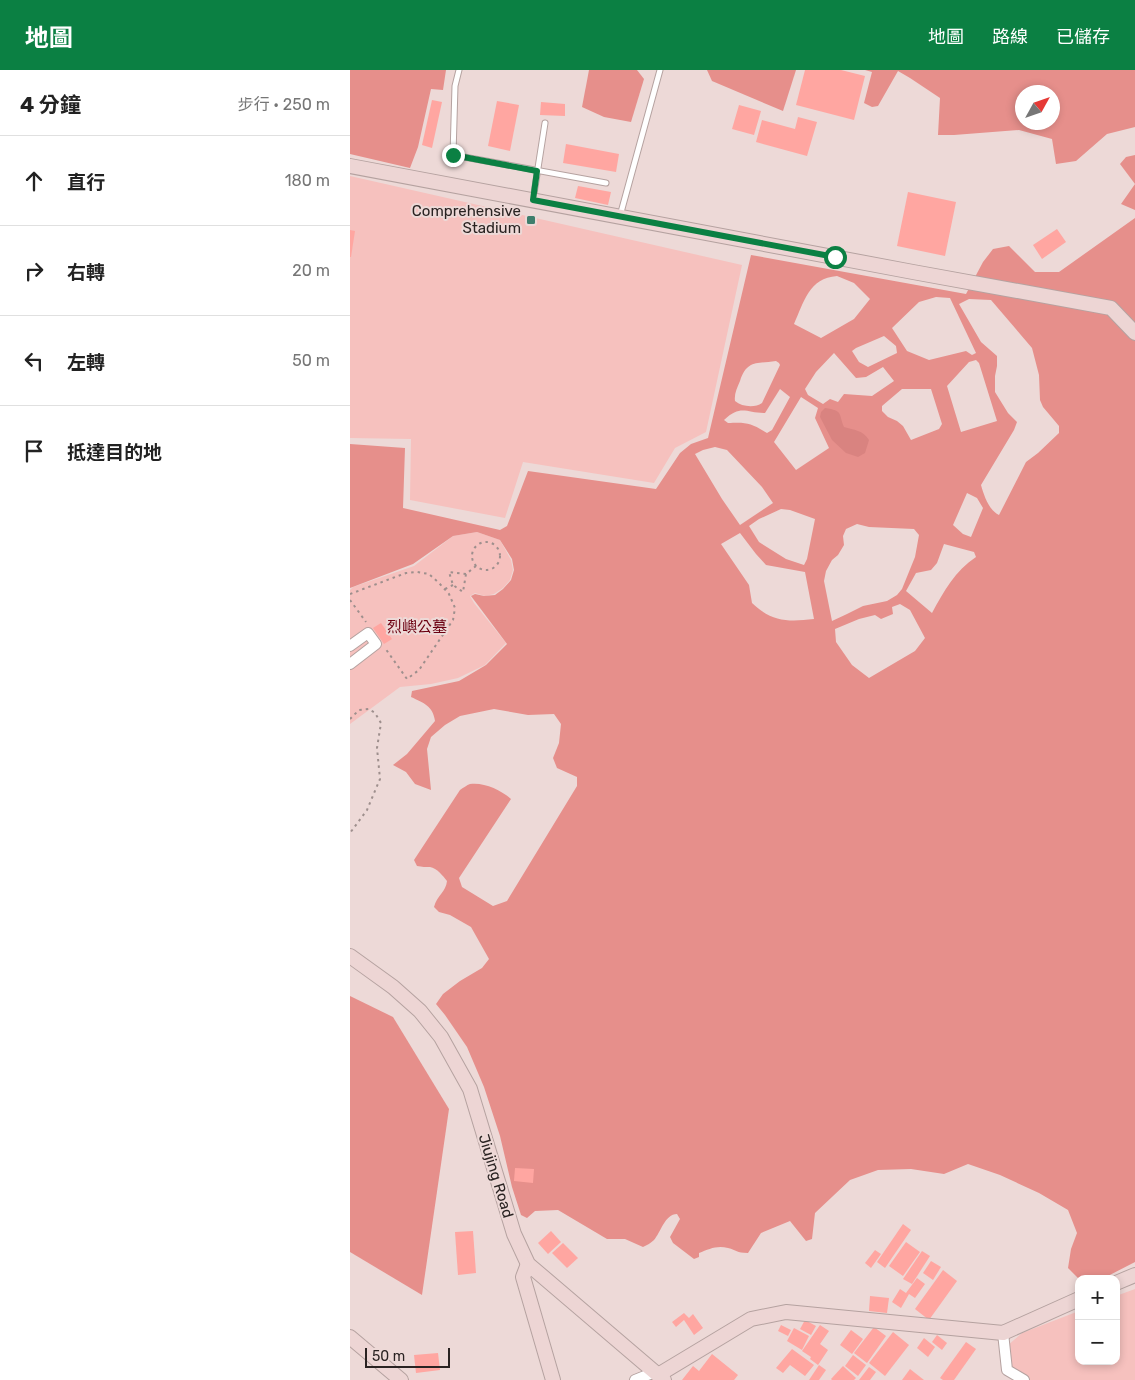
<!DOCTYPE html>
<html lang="zh-TW">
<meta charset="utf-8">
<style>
:root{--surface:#fff;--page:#f2f2f2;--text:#222;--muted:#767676;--line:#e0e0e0;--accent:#0b8043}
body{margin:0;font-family:Rubik,"Noto Sans TC",sans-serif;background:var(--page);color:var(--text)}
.controls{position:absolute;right:15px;bottom:15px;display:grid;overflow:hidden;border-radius:10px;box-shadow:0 2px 8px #0003}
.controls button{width:45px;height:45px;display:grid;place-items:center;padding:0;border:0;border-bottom:1px solid var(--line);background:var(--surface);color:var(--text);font:25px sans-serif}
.compass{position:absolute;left:665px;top:15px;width:45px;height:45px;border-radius:50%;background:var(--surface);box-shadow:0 2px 8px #0003;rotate:50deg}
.scale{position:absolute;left:15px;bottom:12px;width:85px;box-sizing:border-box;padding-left:5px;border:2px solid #2a2322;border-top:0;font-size:14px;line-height:18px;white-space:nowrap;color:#2a2322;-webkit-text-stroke:4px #edd9d7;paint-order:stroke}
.stop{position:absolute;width:15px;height:15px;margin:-11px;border:4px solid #0b8043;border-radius:50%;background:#fff}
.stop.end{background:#0b8043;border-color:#fff;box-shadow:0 1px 5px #0008}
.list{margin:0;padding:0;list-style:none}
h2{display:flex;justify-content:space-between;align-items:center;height:65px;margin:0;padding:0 20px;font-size:21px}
h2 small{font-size:16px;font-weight:400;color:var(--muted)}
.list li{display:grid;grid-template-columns:32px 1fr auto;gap:15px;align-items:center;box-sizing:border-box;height:90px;padding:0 20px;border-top:1px solid var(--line)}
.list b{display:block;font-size:19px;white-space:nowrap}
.list em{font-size:16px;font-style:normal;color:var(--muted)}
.icon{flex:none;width:28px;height:28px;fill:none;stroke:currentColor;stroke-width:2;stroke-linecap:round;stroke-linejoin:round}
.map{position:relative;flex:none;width:785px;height:1310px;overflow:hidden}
header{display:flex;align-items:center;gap:30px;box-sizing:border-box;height:70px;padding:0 25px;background:var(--accent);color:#fff}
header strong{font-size:24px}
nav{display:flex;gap:28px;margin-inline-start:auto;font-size:18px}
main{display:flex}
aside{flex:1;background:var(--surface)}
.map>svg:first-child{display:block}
</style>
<header>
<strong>地圖</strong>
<nav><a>地圖</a><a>路線</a><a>已儲存</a></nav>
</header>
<main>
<aside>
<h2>4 分鐘<small>步行 · 250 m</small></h2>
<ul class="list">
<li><svg class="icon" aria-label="ahead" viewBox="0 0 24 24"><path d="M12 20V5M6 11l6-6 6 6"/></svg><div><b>直行</b></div><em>180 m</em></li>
<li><svg class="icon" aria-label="right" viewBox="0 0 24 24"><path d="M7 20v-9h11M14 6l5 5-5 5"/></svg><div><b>右轉</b></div><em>20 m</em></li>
<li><svg class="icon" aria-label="left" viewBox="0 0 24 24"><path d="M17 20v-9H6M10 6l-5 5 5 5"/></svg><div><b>左轉</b></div><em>50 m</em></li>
<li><svg class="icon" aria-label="arrive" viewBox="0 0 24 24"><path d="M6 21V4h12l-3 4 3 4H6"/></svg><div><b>抵達目的地</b></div></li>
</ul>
</aside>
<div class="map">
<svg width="785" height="1310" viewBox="0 0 785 1310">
<rect width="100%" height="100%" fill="#edd9d7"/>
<g fill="#f6c1be">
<polygon points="0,106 392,195 356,362 325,378 304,413 173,392 155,448 60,430 61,369 0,368"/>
<polygon points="127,462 150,470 161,490 163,500 160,510 153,518 144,524 135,526 125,523 120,526 124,533 156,573 135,595 108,608 81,614 50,617 0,654 0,520 3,517 64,496 103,466"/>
<polygon points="785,1219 785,1310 676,1310 657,1294 657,1276 672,1263 729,1241 729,1291 766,1291 766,1226"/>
</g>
<g fill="#e68f8b" fill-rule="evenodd">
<polygon points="0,0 96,0 93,20 81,19 68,77 60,98 0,84"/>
<polygon points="239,0 287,0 294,9 281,52 254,47 232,37"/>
<polygon points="357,0 446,0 433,41 362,11"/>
<path d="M515,0h270v57l-28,7 -31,27 -20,3 -4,-25 -33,-9 -65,5h-16l2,-37 -30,-20 -12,-7 -20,35 -6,1 -8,-4 8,-31zM672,22h30v30h-30z"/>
<polygon points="785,85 785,140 771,134 785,114 770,94 776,87"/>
<path d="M785,148v1044l-33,17h-23l-11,-11 3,-19 6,-16 -9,-23 -29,-17 -39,-18 -32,-11 -24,10 -33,-5 -33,1 -28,10 -35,33 -3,26 -6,2 -16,-20 -29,12 -13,20c-12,0 -11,-3 -20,-5 -11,-3 -19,1 -29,5v4l-5,2 -21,-16 -3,-6 10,-18 -3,-5c-12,0 -16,18 -23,26 -3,3 -7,5 -11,7l-18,-8h-18l-49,-29 -23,1 -8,7 -6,-3 -9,-28 -12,-51 -16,-49 -17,-40 -22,-32 -9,-11 7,-10 17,-13 22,-13 7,-9 -18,-32 -21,-12 -11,-3 -5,-5c3,-12 12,-15 13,-26 -4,-5 -10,-13 -17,-14 -4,0 -8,0 -13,-1l-3,-6 46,-70c3,-2 7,-5 10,-6 14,-2 31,6 41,15l-52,79 3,9 31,19 14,-5 70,-115v-9l-20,-9 -4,-10 6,-15 2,-19 -7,-10 -26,1 -34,-6 -34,7 -15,9 -14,12 -4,12 4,41 -16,-6 -9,-12 -13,-7 14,-11 28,-33c-2,-15 -11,-18 -24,-24l1,-6 47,-10 27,-16 21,-21 -36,-48 4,-2 9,2 11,-1 8,-6 8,-9 3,-10 -2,-11 -12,-19 -23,-8 -24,4 -40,28 -63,24v-144l55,4 -2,60 97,22 7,-4 21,-55 128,18 24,-36 11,-9 17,-6 43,-183 215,39 17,-32 10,-13 16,-3 26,26h24zM487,206l17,7 16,16 -16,20 -33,19 -27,-14c10,-22 15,-46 43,-48zM586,227l14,1 26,55 -4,2 -6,-4 -37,9 -22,-9 -15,-23 27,-26zM619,229l22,1 41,48 7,27 1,25 3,7 16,19v7l-21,20 -12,9 -27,53c-10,-5 -15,-19 -18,-30l33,-55 3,-8 -9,-9 -13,-21v-16l2,-10v-10l-16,-14 -22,-38zM534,266l12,10 1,7 -29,14 -9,-5 -7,-11 4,-3zM484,283l22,25 10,-1 17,-10 11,14 -22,15 -28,-2 -6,8 -8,-3 -7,5 -15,-9 -3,-6 11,-17zM626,290l3,3 18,58 -36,11 -14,-46 22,-24zM426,291l3,2 1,2 -18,38c-7,5 -20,4 -27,-2 -1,-7 2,-13 5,-20 7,-21 16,-17 36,-20zM430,319l10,8 -18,33 -5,3c-16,-10 -20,-11 -39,-10l-4,-3c17,-16 22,-7 41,-7zM552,319h29l11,35 -3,5 -28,11 -8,-14 -6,-5 -9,-4 -6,-6v-5zM451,327l17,11 -3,10 14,30 -33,22 -22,-28zM365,377l12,3 35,37 11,16 -33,22 -18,-26 -27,-45 8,-4zM617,423l10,5 6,10 -12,29 -8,-3 -10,-9zM431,439l9,1 25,9 -8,40 -3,6 -18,-6 -27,-17 -10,-16 10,-7zM507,454l12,3 45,2 5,6 -4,22 -13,32 -5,6 -10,6 -24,5 -16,8 -15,7 -8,-40 2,-10 6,-11 6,-5 6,-10 -1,-9 3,-7zM390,463l16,21 10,11 39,7 9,47c-26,3 -42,3 -62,-16l-3,-18 -28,-41zM594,474l30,8 2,5c-21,14 -32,34 -44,56l-26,-22 10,-18 15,-3 6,-7zM550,534l10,6 15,28 -10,13 -46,27 -17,-13 -16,-23 -1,-13 24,-10 16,-4 6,4 12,-5 -1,-7z"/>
<polygon points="0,926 43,947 99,1039 72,1225 0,1182"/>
</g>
<path fill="#d98380" d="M475,338c19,3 13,5 19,19 10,3 19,3 25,13l-4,13 -7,4 -12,-4 -14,-13 -12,-23 1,-5z"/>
<g fill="#ffa6a1">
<polygon points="455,0 491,0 515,6 504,50 446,35"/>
<polygon points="82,30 92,32 82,78 72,75"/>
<polygon points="147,31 169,35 160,81 138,76"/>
<polygon points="191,32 215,34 215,46 190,45"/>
<polygon points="389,35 411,41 404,65 382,59"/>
<polygon points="448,47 467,52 457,86 406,72 412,50 445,59"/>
<polygon points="216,74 269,84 266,102 213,93"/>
<polygon points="228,116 261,122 258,135 225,128"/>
<polygon points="558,122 606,132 595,186 547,176"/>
<polygon points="707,159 716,172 692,189 683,175"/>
<polygon points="0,160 5,161 1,187 0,187"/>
<polygon points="31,553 42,569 34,574 23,558"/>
<polygon points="165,1098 184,1099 183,1113 164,1111"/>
<polygon points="553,1154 561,1160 535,1198 527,1192"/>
<polygon points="123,1161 126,1203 108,1205 105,1162"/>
<polygon points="201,1161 211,1172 198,1184 188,1173"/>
<polygon points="556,1172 570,1182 553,1206 539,1196"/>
<polygon points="213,1173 228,1188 217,1198 202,1183"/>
<polygon points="525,1180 531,1184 521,1198 515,1193"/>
<polygon points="572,1181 580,1186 562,1214 553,1209"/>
<polygon points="581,1191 591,1197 583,1210 573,1203"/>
<polygon points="593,1200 607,1211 579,1250 565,1239"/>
<polygon points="567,1208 575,1214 565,1228 559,1224 551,1238 542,1232 550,1219 556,1223"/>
<polygon points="520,1226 539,1228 537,1243 519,1241"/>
<polygon points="334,1243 339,1248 343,1244 353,1258 344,1265 334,1250 326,1257 322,1252"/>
<polygon points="455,1250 466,1256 461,1265 450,1259"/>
<polygon points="431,1255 441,1260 438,1266 428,1261"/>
<polygon points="470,1255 479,1261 470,1274 478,1280 468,1295 460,1289 461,1287 452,1281"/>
<polygon points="524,1257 536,1266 517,1293 504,1283"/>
<polygon points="444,1258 459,1266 452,1280 437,1271"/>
<polygon points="501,1260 513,1269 502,1284 490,1275"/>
<polygon points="543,1262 559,1275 535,1306 519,1293"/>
<polygon points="587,1265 597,1273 592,1280 582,1272"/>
<polygon points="574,1268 585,1277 578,1287 567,1278"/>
<polygon points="616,1272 626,1279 604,1310 593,1310 590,1308"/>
<polygon points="442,1279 464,1295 455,1306 440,1295 433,1303 426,1298"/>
<polygon points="88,1283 90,1300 66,1303 64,1285"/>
<polygon points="362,1284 388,1305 384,1310 332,1310 343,1296 349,1301"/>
<polygon points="503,1285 516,1295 508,1306 495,1296"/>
<polygon points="469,1295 476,1300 469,1310 459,1310"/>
<polygon points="493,1296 506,1308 504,1310 482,1310 481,1309"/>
<polygon points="519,1297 526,1302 520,1310 509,1310"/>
<polygon points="560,1299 574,1310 552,1310"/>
</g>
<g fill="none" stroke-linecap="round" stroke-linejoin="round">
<defs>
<g id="lane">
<polyline points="109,0 105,16 103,85 256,113"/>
<polyline points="183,130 195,53"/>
<polyline points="270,146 310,0"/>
</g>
<g id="street">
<polyline points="0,576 18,563 26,574 0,594"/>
<polyline points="653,1263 657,1300 674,1310"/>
<polyline points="285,1310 305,1302"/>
</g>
<g id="secondary">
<polyline points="0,96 563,202 761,238 785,263"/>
<polyline points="0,886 43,917 70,941 91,967 120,1019 164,1164 178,1194 314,1310"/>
<polyline points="178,1194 173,1207 203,1310"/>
<polyline points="766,1213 785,1205"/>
<polyline points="0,1267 51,1310"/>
<polyline points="308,1305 401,1249 436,1242 653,1263 729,1229"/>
</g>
</defs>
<use href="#lane" stroke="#b5a2a0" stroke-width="7"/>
<use href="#street" stroke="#b5a2a0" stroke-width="12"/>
<use href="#secondary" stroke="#b5a2a0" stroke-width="16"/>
<g stroke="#9e8f8d" stroke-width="2" stroke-dasharray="2.5 4" stroke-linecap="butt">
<circle cx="136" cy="486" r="14"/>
<polyline points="116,504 99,502 103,515 113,522 116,504 126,496"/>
<polyline points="95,519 103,515"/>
<polyline points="0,524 56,503 67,502 79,504 89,513 99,524 105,538 103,550 69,600 57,609 35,578"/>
<polyline points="0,530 16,552"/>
<polyline points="0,649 9,640 19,639 25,643 31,653 27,678 30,709 17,740 0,763"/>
</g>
<use href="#lane" stroke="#fff" stroke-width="5"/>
<use href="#street" stroke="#fff" stroke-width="10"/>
<use href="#secondary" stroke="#edd5d4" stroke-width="14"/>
</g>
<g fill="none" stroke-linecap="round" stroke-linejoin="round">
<polyline stroke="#0b8043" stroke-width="6" points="103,85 187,101 183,130 485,187"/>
</g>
<rect fill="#3e7e6c" stroke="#edd9d7" stroke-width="2" x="176" y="145" width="10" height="10" rx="2.5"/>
<g text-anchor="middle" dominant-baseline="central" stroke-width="4" stroke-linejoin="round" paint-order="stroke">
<g font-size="15" fill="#2a2322" stroke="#edd9d7" text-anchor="end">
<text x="171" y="141">Comprehensive<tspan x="171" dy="17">Stadium</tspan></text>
</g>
<g font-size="15" fill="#6c0011" stroke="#edd9d7">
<text x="67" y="557">烈嶼公墓</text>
</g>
<g font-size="15" fill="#2a2322" stroke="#edd9d7">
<text transform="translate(146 1106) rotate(73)">Jiujing Road</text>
</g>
</g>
</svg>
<div class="controls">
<button>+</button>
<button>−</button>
</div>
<svg class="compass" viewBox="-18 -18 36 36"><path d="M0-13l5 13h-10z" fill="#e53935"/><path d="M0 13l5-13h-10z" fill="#767676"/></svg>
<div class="scale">50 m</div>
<div class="stop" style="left:485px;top:187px"></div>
<div class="stop end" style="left:103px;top:85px"></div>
</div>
</main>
